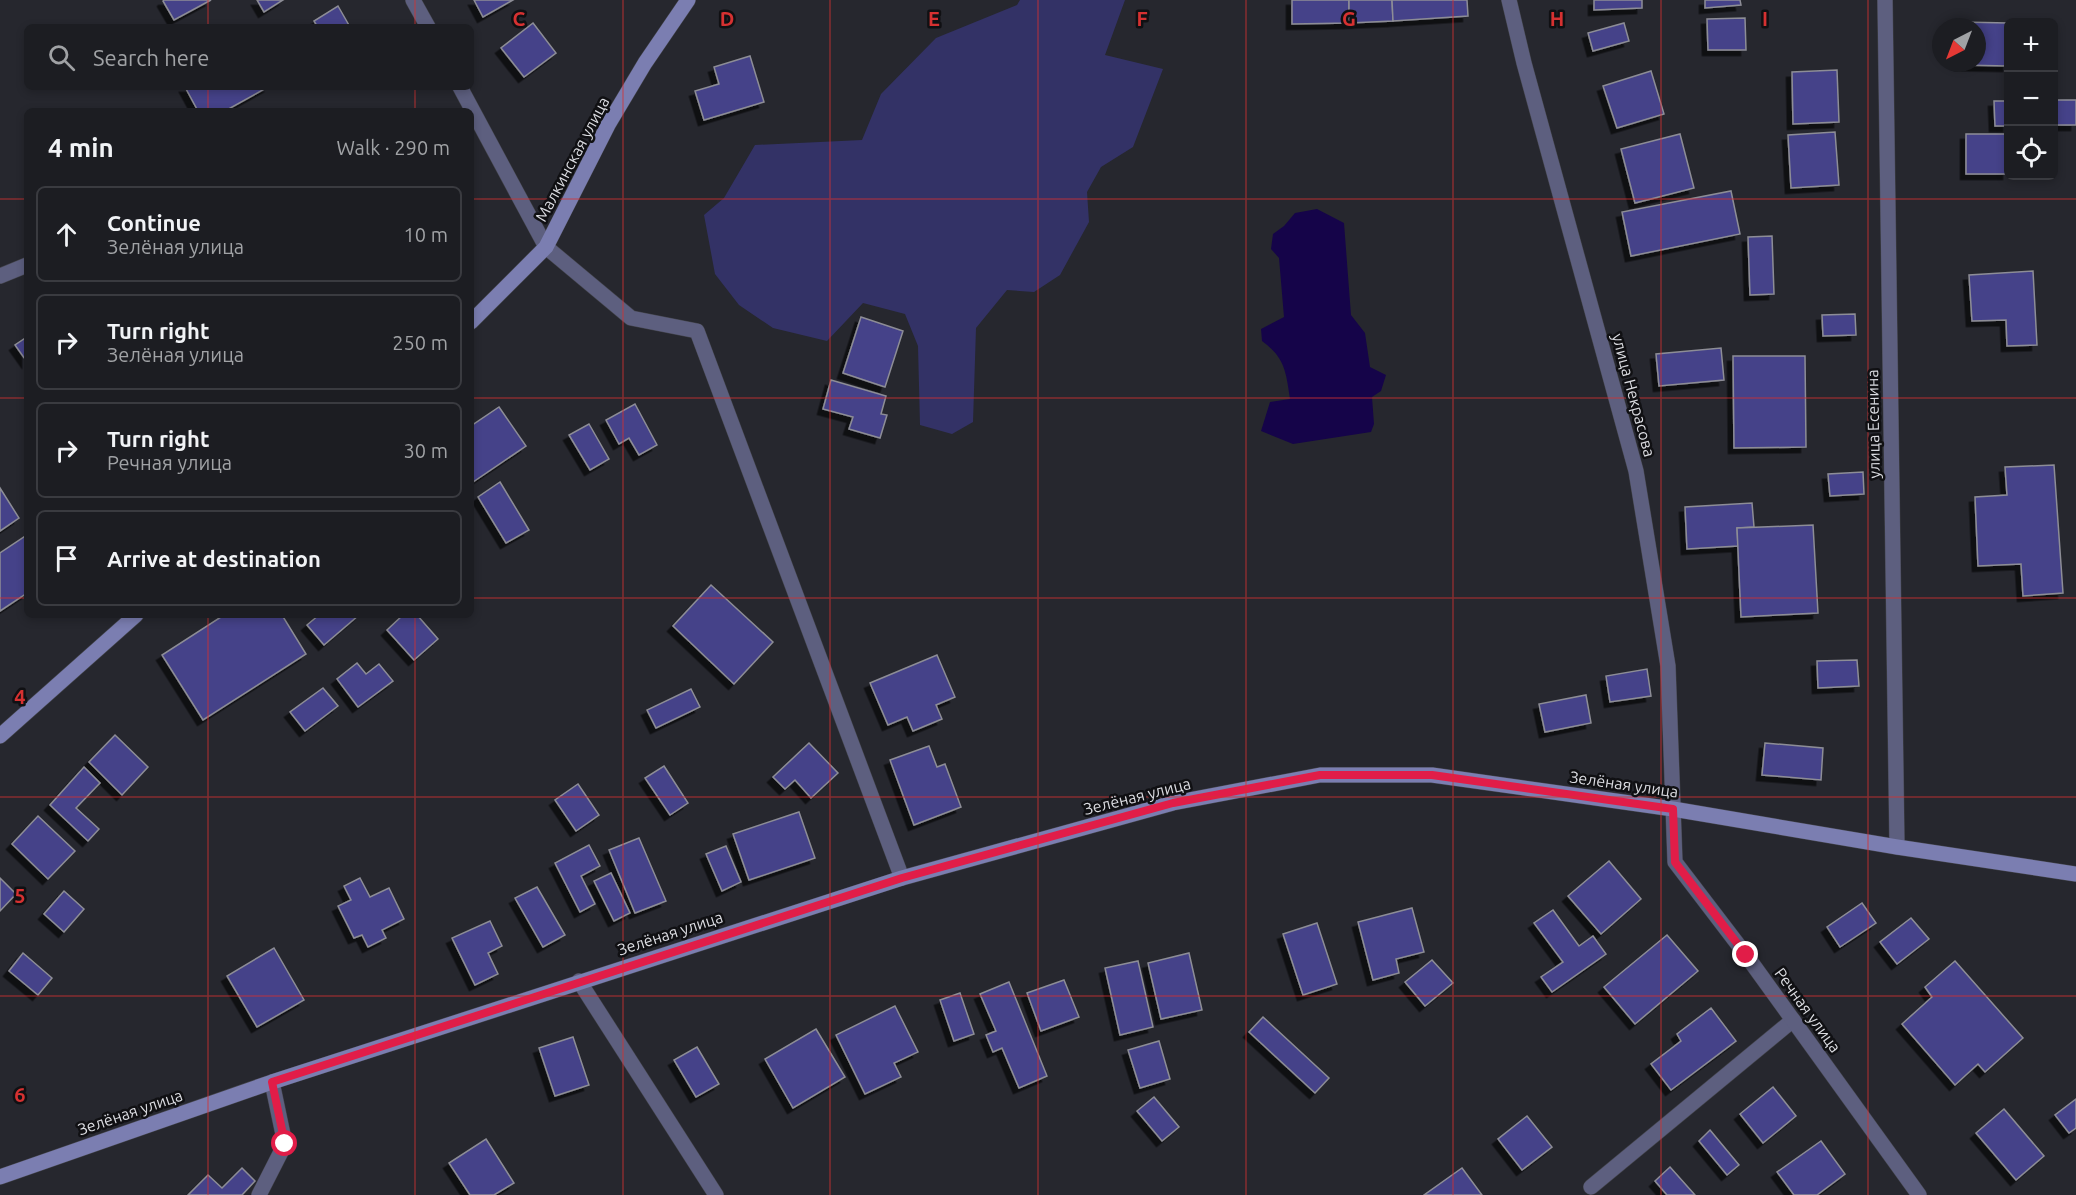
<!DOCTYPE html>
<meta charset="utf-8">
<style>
:root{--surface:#1c1d22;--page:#25262a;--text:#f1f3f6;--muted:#a0a2a5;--line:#3a3b40}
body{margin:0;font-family:Ubuntu,sans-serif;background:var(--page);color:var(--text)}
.controls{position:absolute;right:18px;top:18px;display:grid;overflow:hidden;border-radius:9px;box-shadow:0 3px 9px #0003}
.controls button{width:54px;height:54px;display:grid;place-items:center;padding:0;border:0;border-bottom:2px solid var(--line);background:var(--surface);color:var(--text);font:30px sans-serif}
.compass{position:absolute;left:1932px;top:18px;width:54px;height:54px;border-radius:50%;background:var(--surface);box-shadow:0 3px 9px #0003;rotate:222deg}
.stop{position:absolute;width:18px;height:18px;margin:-14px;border:4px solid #e11d48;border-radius:50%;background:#fff}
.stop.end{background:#e11d48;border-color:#fff;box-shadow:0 2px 6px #0008}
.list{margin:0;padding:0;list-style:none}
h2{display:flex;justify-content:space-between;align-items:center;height:78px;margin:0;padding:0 24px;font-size:26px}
h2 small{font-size:20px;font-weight:400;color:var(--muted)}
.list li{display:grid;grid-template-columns:39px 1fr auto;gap:18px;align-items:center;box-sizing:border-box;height:96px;margin:0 12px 12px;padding:0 12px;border:2px solid var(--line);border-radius:9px}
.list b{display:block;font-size:22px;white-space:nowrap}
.list p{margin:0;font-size:20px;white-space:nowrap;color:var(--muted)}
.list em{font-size:20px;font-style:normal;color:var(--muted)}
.icon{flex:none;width:33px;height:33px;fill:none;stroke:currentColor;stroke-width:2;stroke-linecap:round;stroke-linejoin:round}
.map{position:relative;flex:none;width:2076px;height:1195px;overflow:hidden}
.search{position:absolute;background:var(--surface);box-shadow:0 3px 9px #0003;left:24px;top:24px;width:450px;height:66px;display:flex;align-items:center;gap:15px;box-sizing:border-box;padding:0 21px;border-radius:9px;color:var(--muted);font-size:22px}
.panel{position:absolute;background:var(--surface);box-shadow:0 3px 9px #0003;left:24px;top:108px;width:450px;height:510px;border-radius:9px}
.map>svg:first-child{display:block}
</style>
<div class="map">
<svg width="2076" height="1195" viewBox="0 0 2076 1195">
<defs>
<filter id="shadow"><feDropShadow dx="-5.5" dy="5.5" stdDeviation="0" flood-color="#0009"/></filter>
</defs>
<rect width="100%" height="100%" fill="#26272e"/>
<polygon fill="#333266" points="1020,0 1125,0 1105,55 1163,69 1133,147 1101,167 1087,192 1089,222 1060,275 1034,292 1007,290 976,328 973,422 952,434 920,425 918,346 905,314 863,303 827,341 773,328 739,305 715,274 704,215 724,198 755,145 862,140 881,94 936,38 1017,5"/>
<path fill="#150449" d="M1317,209l27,14 7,92 14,18 5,34 16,8 -5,16 -9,6 2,27 -3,8 -78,12 -32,-13 9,-29 20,-3c-4,-27 -5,-41 -28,-58l-1,-12 23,-12 -5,-59 -8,-9 2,-15 11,-8 11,-13z"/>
<g fill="#444289" stroke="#8d8d96" stroke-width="1.5" filter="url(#shadow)">
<polygon points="164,0 211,0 174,20 163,1"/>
<polygon points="257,0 283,0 264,12"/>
<polygon points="474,0 513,0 483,17"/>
<polygon points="1292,0 1349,0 1349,23 1292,24"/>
<polygon points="1349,0 1392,0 1393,21 1349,23"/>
<polygon points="1392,0 1467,0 1468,16 1393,21"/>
<polygon points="1594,0 1642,0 1642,8 1594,10"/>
<polygon points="1705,0 1740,0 1741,5 1705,8"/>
<polygon points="338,6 350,27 316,27 317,26 314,21"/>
<polygon points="1745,18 1746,50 1708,50 1707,19"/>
<polygon points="1960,22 2008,23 2008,66 1960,65 1960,63 1977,63 1977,27 1960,27"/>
<polygon points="533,23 556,53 524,77 501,48"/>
<polygon points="1624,23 1629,41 1593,51 1588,33"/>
<polygon points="750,56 764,102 704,120 695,91 719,84 714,67"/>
<polygon points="1837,70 1839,122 1793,124 1792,72"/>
<polygon points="1651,71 1664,114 1617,128 1603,86"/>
<polygon points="185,87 268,87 225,111 198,111"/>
<rect x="2054" y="100" width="22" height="25"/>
<polygon points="1994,101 2008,101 2008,126 1995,126"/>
<polygon points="1835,132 1839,185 1791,188 1788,135"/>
<polygon points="1680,134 1694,188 1635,203 1621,149"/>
<rect x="1966" y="134" width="42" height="40"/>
<polygon points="1731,191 1740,234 1631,256 1622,212"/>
<polygon points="1772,236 1774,294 1750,295 1748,237"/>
<polygon points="2033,271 2037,345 2007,346 2006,320 1972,321 1969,275"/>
<polygon points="1855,314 1856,335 1823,336 1822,315"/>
<polygon points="861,317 903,331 885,387 843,373"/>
<polygon points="27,337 27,362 15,345"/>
<polygon points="1721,348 1724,380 1659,386 1656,354"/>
<polygon points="1733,356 1805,356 1806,447 1734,448"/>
<polygon points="831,380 886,396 881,414 887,415 880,438 849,429 853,417 823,409"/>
<polygon points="635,404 657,445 639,455 629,438 619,444 606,420"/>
<polygon points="499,407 526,446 473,482 471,479 471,426"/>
<polygon points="589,424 609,459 590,470 569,435"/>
<polygon points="2054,465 2063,593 2023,596 2021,564 1978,566 1975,497 2007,495 2005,467"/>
<polygon points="1863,472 1864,494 1830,496 1828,474"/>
<polygon points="500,482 529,530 506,543 478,497"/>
<polygon points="0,488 19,518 0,531"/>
<polygon points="1752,503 1754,527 1737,528 1738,546 1687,549 1685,507"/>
<polygon points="1813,525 1818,613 1741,617 1737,528"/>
<polygon points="27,535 27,593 0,611 0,553"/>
<polygon points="711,585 773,642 734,684 673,626"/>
<polygon points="224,615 282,615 306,654 203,720 162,655"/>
<polygon points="319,615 359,615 324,645 307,625"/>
<polygon points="403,615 417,615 438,639 414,660 387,630"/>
<polygon points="937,655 955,697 936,705 942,719 913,731 907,717 888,725 870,683"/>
<polygon points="1857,660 1859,686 1818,688 1817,661"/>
<polygon points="357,663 366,674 379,664 393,681 358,707 337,679"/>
<polygon points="1647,669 1651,696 1610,702 1606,676"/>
<polygon points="323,688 338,706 305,731 290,712"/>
<polygon points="691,689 700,707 656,728 647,710"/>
<polygon points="1586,695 1591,723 1545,732 1539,704"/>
<polygon points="115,735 148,767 122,795 89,762"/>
<polygon points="809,743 838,773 811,798 795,780 785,789 773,777"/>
<polygon points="1765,743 1823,748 1821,780 1762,775"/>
<polygon points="929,746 937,767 945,764 961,807 914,825 890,760"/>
<polygon points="664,766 688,803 670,815 645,778"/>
<polygon points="84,767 100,783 76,808 99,829 88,841 50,805"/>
<polygon points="578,784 599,815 576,831 555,800"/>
<polygon points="799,812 815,858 749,880 733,834"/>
<polygon points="38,816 75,851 48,879 12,844"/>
<polygon points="639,838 666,901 635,913 609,850"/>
<polygon points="589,845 600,866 581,876 595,904 580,912 555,863"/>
<polygon points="726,846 741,882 722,891 706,854"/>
<polygon points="1609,861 1641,899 1601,934 1568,896"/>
<polygon points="611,873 630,913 614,921 594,881"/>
<polygon points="0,878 16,894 0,911"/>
<polygon points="360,878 370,897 389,888 404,919 382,930 386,938 368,947 362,935 354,938 338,906 351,900 344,886"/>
<polygon points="537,887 565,935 543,947 515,898"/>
<polygon points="64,891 84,909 64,932 44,914"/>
<polygon points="1862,903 1876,923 1840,947 1827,927"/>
<polygon points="1412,908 1424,952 1396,959 1399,973 1373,980 1358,922"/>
<polygon points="1553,910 1579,946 1593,936 1606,954 1552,992 1541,977 1563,962 1534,923"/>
<polygon points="1911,918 1929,939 1897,964 1880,942"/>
<polygon points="490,921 502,946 488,953 498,974 475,985 452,938"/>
<polygon points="1317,923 1337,984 1303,995 1283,934"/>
<polygon points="1667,935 1698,971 1635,1024 1604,987"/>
<polygon points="274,948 304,1000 257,1027 227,976"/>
<polygon points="23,953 52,978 38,995 9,971"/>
<polygon points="1189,953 1202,1010 1161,1019 1148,963"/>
<polygon points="1432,960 1453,983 1425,1006 1405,982"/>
<polygon points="1138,961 1153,1027 1120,1035 1105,968"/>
<polygon points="1955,961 2023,1038 1985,1072 1978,1064 1955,1085 1902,1024 1932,997 1925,987"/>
<polygon points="1064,980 1079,1017 1041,1031 1027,993"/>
<polygon points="1009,982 1047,1076 1019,1088 1002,1048 993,1052 986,1035 996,1031 980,994"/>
<polygon points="960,993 974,1034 954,1041 940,1000"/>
<polygon points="895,1006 918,1052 894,1063 901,1077 865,1094 836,1035"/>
<polygon points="1711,1008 1736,1041 1671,1090 1651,1064 1681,1041 1677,1034"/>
<polygon points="1263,1017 1329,1078 1315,1093 1249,1032"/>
<polygon points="816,1029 845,1077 793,1108 765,1059"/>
<polygon points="573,1037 589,1085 555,1096 539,1048"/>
<polygon points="1159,1041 1170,1079 1140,1088 1128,1050"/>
<polygon points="697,1047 719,1084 696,1097 674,1060"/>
<polygon points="1773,1087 1796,1116 1763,1143 1740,1114"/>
<polygon points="1154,1097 1179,1127 1162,1141 1137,1111"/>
<polygon points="2076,1099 2076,1128 2069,1133 2055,1115"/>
<polygon points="2004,1109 2044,1156 2016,1180 1976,1133"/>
<polygon points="1527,1116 1552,1147 1522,1170 1498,1139"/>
<polygon points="1710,1130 1739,1165 1727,1175 1699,1141"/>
<polygon points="486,1139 514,1183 494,1195 470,1195 449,1163"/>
<polygon points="1821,1141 1845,1174 1817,1195 1794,1195 1777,1172"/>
<polygon points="1670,1167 1695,1195 1667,1195 1655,1181"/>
<polygon points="242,1168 255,1181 242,1195 188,1195 208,1175 222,1188"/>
<polygon points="1462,1168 1482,1195 1424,1195"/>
</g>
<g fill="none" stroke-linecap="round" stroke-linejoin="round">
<defs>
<g id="lane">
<polyline points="546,247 631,318 697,331 902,878"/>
<polyline points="0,276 27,265"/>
<polyline points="579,981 716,1195"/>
<polyline points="1591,1187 1793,1020"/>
</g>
<g id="street">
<polyline points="413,0 428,27"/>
<polyline points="1509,0 1524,63 1636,471 1668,666 1675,862 1746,955 1919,1195"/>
<polyline points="1885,0 1897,847"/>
<polyline points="460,87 546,247"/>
<polyline points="259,1195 285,1144 272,1082"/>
</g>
<g id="secondary">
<polyline points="471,322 546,247 608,125 645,63 688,0"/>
<polyline points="0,736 136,615"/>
<polyline points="0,1177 272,1082 902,878 1173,803 1320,775 1432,775 1673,809 1897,847 2076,874"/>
</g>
</defs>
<use href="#lane" stroke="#43444b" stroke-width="16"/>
<use href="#street" stroke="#43444b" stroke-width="16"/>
<use href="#secondary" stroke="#43444b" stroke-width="16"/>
<use href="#lane" stroke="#5d5f7f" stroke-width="15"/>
<use href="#street" stroke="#5d5f7f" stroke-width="15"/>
<use href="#secondary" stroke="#7b7eb1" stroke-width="15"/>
</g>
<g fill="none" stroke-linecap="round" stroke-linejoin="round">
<polyline stroke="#e11d48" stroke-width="8" points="285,1144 272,1082 902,878 1173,803 1320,775 1432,775 1673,809 1675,862 1746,955"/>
</g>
<path fill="none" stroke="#d63131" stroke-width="1.5" stroke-opacity="0.55" d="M208,0v27M415,0v27M623,0v1195M830,0v1195M1038,0v1195M1246,0v1195M1453,0v1195M1661,0v1195M1868,0v1195M208,87v24M415,87v24M0,199h27M471,199h1605M0,398h27M471,398h1605M0,598h27M471,598h1605M208,615v580M415,615v580M0,797h2076M0,996h2076"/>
<g text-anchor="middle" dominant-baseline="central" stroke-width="5" stroke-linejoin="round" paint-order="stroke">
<g font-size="16" fill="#dbdce1" stroke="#101013">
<text transform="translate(572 159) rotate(-62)">Малкинская улица</text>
<text transform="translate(1634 395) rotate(75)">улица Некрасова</text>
<text transform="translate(1873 424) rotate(-91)">улица Есенина</text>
<text transform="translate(1624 784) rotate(8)">Зелёная улица</text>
<text transform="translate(1137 796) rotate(-14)">Зелёная улица</text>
<text transform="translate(670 933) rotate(-18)">Зелёная улица</text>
<text transform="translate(1808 1010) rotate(54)">Речная улица</text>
<text transform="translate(130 1112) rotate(-19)">Зелёная улица</text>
</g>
</g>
<g font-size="20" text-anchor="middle" font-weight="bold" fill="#d63131" stroke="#101013" stroke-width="5" stroke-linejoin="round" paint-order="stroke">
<text x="519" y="26">C</text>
<text x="727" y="26">D</text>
<text x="934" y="26">E</text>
<text x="1142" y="26">F</text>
<text x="1349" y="26">G</text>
<text x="1557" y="26">H</text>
<text x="1765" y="26">I</text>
<text x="20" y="704">4</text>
<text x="20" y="903">5</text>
<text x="20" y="1102">6</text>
</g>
</svg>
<div class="controls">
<button>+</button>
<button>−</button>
<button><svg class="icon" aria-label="locate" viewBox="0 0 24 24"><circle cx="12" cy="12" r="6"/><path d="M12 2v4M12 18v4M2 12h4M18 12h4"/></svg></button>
</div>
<svg class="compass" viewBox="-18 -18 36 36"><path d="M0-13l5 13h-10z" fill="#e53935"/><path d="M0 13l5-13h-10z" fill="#a0a2a5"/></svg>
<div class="stop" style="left:285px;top:1144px"></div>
<div class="stop end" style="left:1746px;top:955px"></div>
<div class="search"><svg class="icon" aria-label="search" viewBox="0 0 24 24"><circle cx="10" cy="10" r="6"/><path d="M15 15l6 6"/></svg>Search here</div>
<section class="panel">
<h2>4 min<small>Walk · 290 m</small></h2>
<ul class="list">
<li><svg class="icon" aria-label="ahead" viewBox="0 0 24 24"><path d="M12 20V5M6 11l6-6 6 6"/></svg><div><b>Continue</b><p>Зелёная улица</p></div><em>10 m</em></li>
<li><svg class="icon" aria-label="right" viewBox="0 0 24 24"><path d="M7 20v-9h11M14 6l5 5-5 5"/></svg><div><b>Turn right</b><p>Зелёная улица</p></div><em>250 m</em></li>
<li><svg class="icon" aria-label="right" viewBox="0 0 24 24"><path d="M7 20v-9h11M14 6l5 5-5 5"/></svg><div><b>Turn right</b><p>Речная улица</p></div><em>30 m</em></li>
<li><svg class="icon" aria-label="arrive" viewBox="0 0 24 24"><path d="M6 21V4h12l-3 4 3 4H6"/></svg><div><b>Arrive at destination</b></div></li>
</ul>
</section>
</div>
